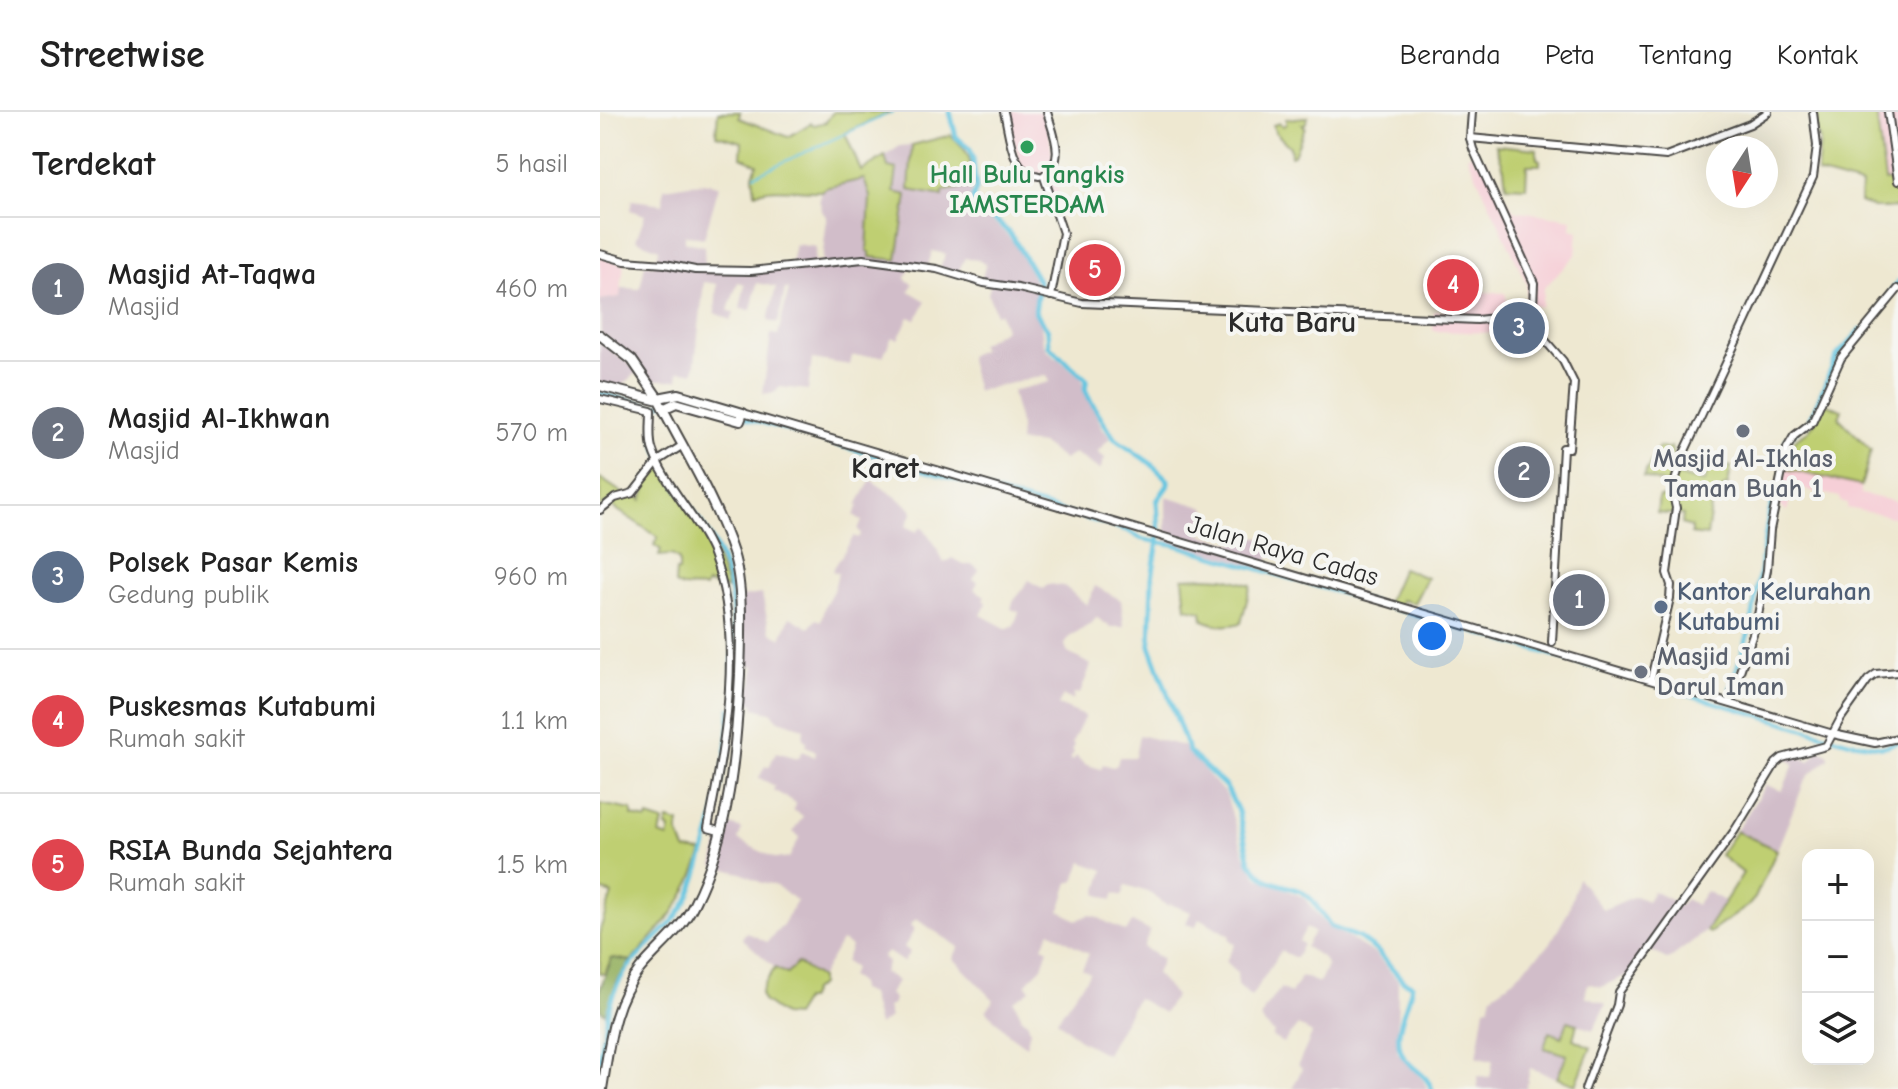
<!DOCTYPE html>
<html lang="id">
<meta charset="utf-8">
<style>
:root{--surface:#fff;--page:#f2f2f2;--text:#222;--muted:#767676;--line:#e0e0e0;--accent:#b45309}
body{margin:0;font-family:"Comic Neue",sans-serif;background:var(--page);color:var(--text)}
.controls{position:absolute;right:24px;bottom:24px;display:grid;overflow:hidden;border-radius:16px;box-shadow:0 8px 32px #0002}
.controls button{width:72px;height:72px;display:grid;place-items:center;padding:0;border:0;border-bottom:2px solid var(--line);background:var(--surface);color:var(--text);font:40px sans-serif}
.compass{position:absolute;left:1106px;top:24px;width:72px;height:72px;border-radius:50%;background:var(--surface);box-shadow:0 8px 32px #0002;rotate:192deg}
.you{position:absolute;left:832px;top:524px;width:28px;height:28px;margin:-20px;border:6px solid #fff;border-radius:50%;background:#1a73e8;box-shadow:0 0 0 12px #1a73e833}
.badge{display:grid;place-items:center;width:52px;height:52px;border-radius:50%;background:var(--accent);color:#fff;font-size:26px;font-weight:700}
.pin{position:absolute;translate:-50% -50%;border:4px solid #fff;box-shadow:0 2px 8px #0006}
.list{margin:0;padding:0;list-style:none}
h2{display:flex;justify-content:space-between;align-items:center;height:104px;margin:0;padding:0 32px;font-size:34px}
h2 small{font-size:26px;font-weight:400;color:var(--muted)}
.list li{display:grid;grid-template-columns:52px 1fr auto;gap:24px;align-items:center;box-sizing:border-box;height:144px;padding:0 32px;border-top:2px solid var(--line)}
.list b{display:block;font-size:30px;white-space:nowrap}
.list p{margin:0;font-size:26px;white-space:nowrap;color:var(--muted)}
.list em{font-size:26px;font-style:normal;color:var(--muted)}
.icon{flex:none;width:44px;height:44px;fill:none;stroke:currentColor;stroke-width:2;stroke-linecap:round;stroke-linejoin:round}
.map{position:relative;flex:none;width:1298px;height:977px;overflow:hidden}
header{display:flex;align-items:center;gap:48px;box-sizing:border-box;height:112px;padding:0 40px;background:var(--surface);border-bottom:2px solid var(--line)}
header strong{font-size:38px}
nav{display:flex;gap:44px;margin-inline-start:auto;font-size:28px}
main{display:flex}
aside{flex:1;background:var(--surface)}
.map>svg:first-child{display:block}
</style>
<header>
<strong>Streetwise</strong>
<nav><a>Beranda</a><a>Peta</a><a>Tentang</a><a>Kontak</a></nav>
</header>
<main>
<aside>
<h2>Terdekat<small>5 hasil</small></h2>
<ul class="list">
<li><span class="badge" style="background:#6b7280">1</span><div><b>Masjid At-Taqwa</b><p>Masjid</p></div><em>460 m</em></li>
<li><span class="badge" style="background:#6b7280">2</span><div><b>Masjid Al-Ikhwan</b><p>Masjid</p></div><em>570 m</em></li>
<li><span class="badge" style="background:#5c6f8a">3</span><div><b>Polsek Pasar Kemis</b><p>Gedung publik</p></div><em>960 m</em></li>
<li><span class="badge" style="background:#e0444e">4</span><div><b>Puskesmas Kutabumi</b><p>Rumah sakit</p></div><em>1.1 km</em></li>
<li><span class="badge" style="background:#e0444e">5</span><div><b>RSIA Bunda Sejahtera</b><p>Rumah sakit</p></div><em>1.5 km</em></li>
</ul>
</aside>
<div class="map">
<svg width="1298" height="977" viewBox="0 0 1298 977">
<rect width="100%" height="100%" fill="#f6f6f2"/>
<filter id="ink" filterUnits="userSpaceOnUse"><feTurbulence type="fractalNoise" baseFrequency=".0125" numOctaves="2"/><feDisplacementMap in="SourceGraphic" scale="16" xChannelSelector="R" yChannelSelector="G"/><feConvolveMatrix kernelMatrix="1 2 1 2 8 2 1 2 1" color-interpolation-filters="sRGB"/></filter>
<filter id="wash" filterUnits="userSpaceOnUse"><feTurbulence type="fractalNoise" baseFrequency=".006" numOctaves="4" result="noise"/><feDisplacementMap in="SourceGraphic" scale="32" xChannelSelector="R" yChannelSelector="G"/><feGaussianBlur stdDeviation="1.8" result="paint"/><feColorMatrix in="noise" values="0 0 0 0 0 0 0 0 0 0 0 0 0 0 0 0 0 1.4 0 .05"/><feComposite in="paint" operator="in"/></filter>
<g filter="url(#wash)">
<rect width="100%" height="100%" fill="#eee8d1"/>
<g fill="#f6cfd7">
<polygon points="406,0 445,0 454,50 463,57 456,68 460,84 468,97 461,102 448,82 445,67 448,60 435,64 420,54"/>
<polygon points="1276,0 1298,0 1298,79 1295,68 1285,69"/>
<polygon points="872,42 876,50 885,46 913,98 972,107 971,117 978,119 976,143 944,176 941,195 933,193 926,204 895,211 894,221 833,219 834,199 866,200 867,179 905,181 908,192 925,193 927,172 867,44"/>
<polygon points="0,145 24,152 20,185 0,188"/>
<polygon points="1186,357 1261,374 1261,382 1298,390 1298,406 1247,396 1248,391 1240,389 1240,385 1193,375 1187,399 1179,393"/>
</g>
<g fill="#d1bdc9">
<polygon points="312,33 309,78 343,84 342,79 372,75 369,94 398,114 417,134 434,168 436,187 433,201 441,211 443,231 448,239 482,266 484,277 502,315 510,326 497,340 505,346 500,358 474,341 464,348 442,332 419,330 420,315 412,279 449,270 447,263 377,279 368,244 382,238 379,233 405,217 400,201 396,202 388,182 391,172 381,169 386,152 378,148 365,146 357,162 340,155 346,142 332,139 328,154 312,152 305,167 313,172 309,179 326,189 316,208 309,205 298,227 292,225 283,244 252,244 250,253 212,247 208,278 180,275 175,280 163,282 171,222 178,223 189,177 185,177 178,211 168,209 176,175 157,171 151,198 140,197 145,172 138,170 128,198 134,201 131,208 115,201 117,172 104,170 94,260 79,259 78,268 51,268 36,249 1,221 0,188 20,185 21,176 40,177 45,152 55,153 59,137 36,128 45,103 30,98 32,88 63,92 64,76 89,72 109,71 119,74 104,126 85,123 85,130 104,134 105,159 190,156 195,132 216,135 214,149 222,149 227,106 222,99 219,87 221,79 225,76 264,67 270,85 267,139 296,148 307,83 294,81 285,44 300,34"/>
<polygon points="0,230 39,259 24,272 23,278 0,272"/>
<polygon points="271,368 305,391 313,400 306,414 317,420 322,414 334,431 344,451 352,446 364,453 373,453 379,458 373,467 378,470 374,477 385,484 383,488 387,491 381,503 407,517 414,513 419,500 411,497 413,490 429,468 443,477 448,472 464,474 487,493 495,474 521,488 524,515 510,515 496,505 492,511 468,526 465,533 468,541 491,553 480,582 474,581 473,588 463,584 458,593 485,604 472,631 474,633 472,638 474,640 470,648 473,649 476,644 484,652 501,657 503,652 513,655 517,653 519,645 535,645 539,623 583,634 626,683 644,742 657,765 703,785 725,812 775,842 798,869 797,940 823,968 827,977 692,977 702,957 698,953 712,922 698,913 683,931 672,925 674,921 665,913 661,906 665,896 681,876 691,882 701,864 719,871 727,854 722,845 705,835 714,820 706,816 699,829 703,832 696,846 681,839 651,885 638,873 637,861 626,849 635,832 629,827 630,824 600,806 595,815 586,811 591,800 570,792 568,794 548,780 526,773 522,784 515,781 512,788 497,782 504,758 482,750 474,770 469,770 460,799 477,808 489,803 495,804 526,820 532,810 550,819 543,835 562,847 556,862 575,884 564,901 537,886 506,942 481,929 457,908 490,861 482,857 489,842 450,819 443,834 448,837 442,855 426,871 430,878 414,889 422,906 428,911 430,919 426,934 409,922 386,899 394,888 353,846 359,835 316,807 310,813 315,817 304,835 310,840 303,850 288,840 282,845 288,850 284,860 297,869 289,882 294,887 292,893 287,895 290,906 278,913 270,882 260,878 259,871 250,864 254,856 245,850 251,834 241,829 220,866 197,851 187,862 175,856 142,826 146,820 167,830 182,814 197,789 173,772 162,771 141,761 113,754 124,711 142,717 138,728 174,746 189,746 200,725 193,720 203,704 193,698 196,691 173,678 175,674 159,666 165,654 169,655 176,640 198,646 203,639 215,645 216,639 206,634 207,629 203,627 204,616 179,608 171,600 154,596 155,592 139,589 141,573 152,573 154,554 140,553 140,485 162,482 170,520 181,526 190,505 209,516 216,507 221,509 225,493 234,477 238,461 232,459 254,424 258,426 261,422 258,417 262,409 254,403 259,394 257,393"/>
<polygon points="566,384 606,396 600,422 635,432 639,421 673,429 666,457 566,428"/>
<polygon points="1219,638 1228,642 1229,646 1210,662 1204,671 1177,738 1136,719 1166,673 1182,679 1194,652 1186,646 1196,642 1209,650"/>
<polygon points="978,766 1003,798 1035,784 1047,789 1053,779 1080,793 1086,787 1096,793 1106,779 1126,790 1110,816 1068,848 1048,837 1030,866 1025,864 1001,875 988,871 985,884 1006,892 993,918 968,909 962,925 949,920 967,943 957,966 930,956 926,977 878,977 877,964 890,965 893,948 877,945 885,896 889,895 892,883 908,872 950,832 968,800"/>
</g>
<g fill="#bfcf72" stroke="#757d4e" stroke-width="2">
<path d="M118,0h22l-1,6 49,19 23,-14 3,2 12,-3 7,-10h59l-47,21 16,38 24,-15 3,11 9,2 -3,23 13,3 -10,65 -27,-3v-5l-3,-1 3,-54 -6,-18 -39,9 -4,3c-23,1 -45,-6 -66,2l-2,-18 4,-11 -16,-7 1,-15 -26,-7z"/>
<polygon points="1216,0 1276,0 1285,69 1295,68 1298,96 1275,96 1260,90 1261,73 1217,61 1220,29 1215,14"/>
<polygon points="708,5 705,12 702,12 705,15 694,43 691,44 690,35 675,20 673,13 679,11 683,14 686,12 686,7"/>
<path d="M351,23c21,19 20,25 21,52l-29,4v5l-34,-6 3,-45z"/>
<polygon points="896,33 937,37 937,47 940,48 940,53 927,53 926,75 906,74 904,57"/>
<polygon points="1224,291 1242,298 1239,306 1271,338 1261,374 1186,357 1190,335 1197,326 1208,319 1214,311"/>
<polygon points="1059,335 1067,337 1071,335 1077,363 1101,370 1105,370 1109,348 1131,355 1128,373 1123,375 1118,389 1112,388 1107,424 1091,422 1091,415 1082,412 1083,403 1057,401 1059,385 1072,385 1073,374 1043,365"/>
<polygon points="61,349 107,421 128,477 107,472 105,476 81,475 75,472 76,459 79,459 79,448 72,443 59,444 61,438 54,433 58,425 7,391 2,395 0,394 0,366 30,386 36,383 42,388 46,376 45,369"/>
<polygon points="802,456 827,466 814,491 801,488 799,496 786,493"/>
<path d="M606,465l19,1 26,7 -10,38c-15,4 -23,3 -38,-3l-1,-9 -16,-3 -3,-30z"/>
<path d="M0,692l32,6v6l15,4 1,-3 15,5 -3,13 8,3 2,-9 -4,-2 2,-7 11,3 -1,9 7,18 18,2c-17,50 -37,71 -72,109l-19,-3 -8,16 -4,-1v-43l12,-36 -12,-4z"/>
<polygon points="1136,719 1177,738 1155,786 1148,794 1109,821 1106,819 1143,761 1120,743"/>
<polygon points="197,851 220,866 220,873 212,879 208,888 204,888 194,904 183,903 163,889 161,881 165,871 175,856 187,862"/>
<polygon points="968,909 977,912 973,927 991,935 976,973 957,966 967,943 944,936 949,920 962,925"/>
</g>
<polygon fill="#97b264" stroke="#616e48" stroke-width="2" points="12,846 31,849 17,870 6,902 0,898 0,877"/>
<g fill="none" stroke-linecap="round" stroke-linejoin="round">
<g stroke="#62c4e0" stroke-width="2">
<polyline points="290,2 294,0"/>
<polyline points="155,63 286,3"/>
</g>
<g stroke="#62c4e0" stroke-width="4">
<polyline points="0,281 54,294"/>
<polyline points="54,294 82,287"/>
<polyline points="125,300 528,419 541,427 575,433 1250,630 1283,635 1298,630"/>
<polyline points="1208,311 1226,269"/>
<path d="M53,317c5,41 38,74 58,109 24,41 24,88 21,134"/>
<polyline points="1182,347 1186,328 1197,318"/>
<polyline points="1130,576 1151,514 1168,405 1176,375"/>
<path d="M0,949c5,-32 7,-66 28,-93 19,-24 45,-41 60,-69 8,-16 13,-34 18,-52 14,-49 21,-87 24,-138"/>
</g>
<g stroke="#62c4e0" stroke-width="5">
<path d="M350,0l6,25 14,12 3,10 3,30 -3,8 1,7 5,7 19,11 14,14 27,46 -4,30 13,18 1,16 38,34 -2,9 5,11 24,38 36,25 18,17v5l-11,16 2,33 -7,44 -2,68 39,106 37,35 12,24 12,51 9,11 10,8 32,10 11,9 19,27 29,11 17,13 26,30 9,4c-4,24 -24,53 -6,75 10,12 20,14 26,29"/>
<polyline points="1290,183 1298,170"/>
<polyline points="1228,265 1237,244 1261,218"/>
</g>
</g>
</g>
<g filter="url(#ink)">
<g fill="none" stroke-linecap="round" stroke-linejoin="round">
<defs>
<g id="tertiary">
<path d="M404,0c6,23 6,60 35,64"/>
<polyline points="1288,0 1298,69"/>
<polyline points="870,26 1066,44 1150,12 1168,0"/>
<path d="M444,63c23,-14 9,-42 3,-63"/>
<polyline points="444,65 463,121 451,184"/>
<polyline points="0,142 25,149 65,152 95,158 151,159 263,147 337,157 384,171 418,176 482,191 877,208 923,203 933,195 934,171 873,37 870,26 872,0"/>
<polyline points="923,203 963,249 974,271 969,336 963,336 952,530"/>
<path d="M0,287l51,12c0,12 -2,26 1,37 11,36 46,69 61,106 32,82 12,191 -5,274l11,3"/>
<polyline points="143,301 1233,622 1275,631 1298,626"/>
<polyline points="0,398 15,386 33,381 58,349 83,333"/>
<polyline points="1051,567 1070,486 1071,473 1067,461 1076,396 1072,378 1084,341 1213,65 1217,34 1213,0"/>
<polyline points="1129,591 1156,513 1167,458 1170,418 1187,336 1194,324 1212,310 1241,246 1298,177"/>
<polyline points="985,977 1017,893 1019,880 1135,718 1176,651 1182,646 1226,634 1241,606 1268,568 1276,562 1298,560"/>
</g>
<g id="primary">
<polyline points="0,223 32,248 58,286 79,282 143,301 140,309 76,291 63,297"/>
<path d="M0,274l59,15c25,49 57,100 74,152 11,34 8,86 7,121 -4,78 -10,159 -46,230 -13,27 -36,43 -54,65 -28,34 -31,79 -38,120"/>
</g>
</defs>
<use href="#tertiary" stroke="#484744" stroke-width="10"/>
<use href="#primary" stroke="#484744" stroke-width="12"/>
<use href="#tertiary" stroke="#fff" stroke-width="6"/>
<use href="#primary" stroke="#fff" stroke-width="8"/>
</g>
</g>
<circle fill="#2e9e5b" stroke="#f6f6f2" stroke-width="3" cx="427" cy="35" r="8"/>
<g fill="#6b7280" stroke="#f6f6f2" stroke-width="3">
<circle cx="1143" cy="319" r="8"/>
<circle cx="1041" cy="560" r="8"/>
</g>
<circle fill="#5c6f8a" stroke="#f6f6f2" stroke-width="3" cx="1061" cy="495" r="8"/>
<g text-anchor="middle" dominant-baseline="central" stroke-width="8" stroke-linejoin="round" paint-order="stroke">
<g font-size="26" font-weight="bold" fill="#27864d" stroke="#f6f6f2">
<text x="427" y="63">Hall Bulu Tangkis<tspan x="427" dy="30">IAMSTERDAM</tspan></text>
</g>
<g font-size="26" font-weight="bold" fill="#5b616d" stroke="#f6f6f2">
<text x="1143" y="347">Masjid Al-Ikhlas<tspan x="1143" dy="30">Taman Buah 1</tspan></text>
<text x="1057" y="545" text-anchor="start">Masjid Jami<tspan x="1057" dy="30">Darul Iman</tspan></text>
</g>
<g font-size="26" fill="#2b2b2b" stroke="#f6f6f2">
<text transform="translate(683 439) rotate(16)">Jalan Raya Cadas</text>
</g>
<g font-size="26" font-weight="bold" fill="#4e5e75" stroke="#f6f6f2" text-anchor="start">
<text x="1077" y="480">Kantor Kelurahan<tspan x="1077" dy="30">Kutabumi</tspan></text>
</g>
<g font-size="30" font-weight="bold" fill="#2b2b2b" stroke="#f6f6f2">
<text x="692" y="210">Kuta Baru</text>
<text x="285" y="356">Karet</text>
</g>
</g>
</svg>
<div class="controls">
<button>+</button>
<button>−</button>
<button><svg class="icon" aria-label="layers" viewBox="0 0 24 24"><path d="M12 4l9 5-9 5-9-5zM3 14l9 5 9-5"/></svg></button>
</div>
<svg class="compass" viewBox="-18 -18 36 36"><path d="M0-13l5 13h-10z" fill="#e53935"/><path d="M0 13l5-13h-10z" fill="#767676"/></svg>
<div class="you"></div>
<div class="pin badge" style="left:979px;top:488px;background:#6b7280">1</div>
<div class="pin badge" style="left:924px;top:360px;background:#6b7280">2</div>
<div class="pin badge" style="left:919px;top:216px;background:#5c6f8a">3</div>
<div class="pin badge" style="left:853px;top:173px;background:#e0444e">4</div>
<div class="pin badge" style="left:495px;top:158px;background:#e0444e">5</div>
</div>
</main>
